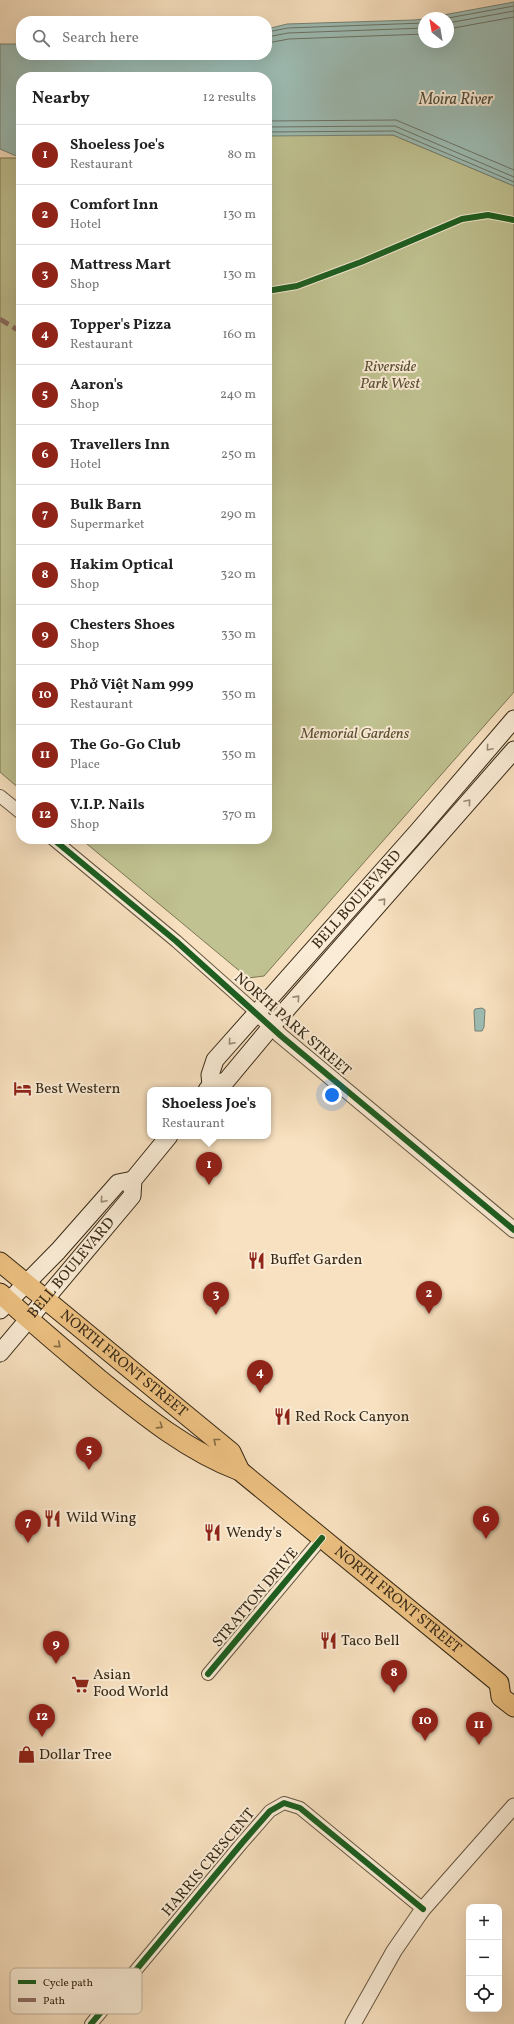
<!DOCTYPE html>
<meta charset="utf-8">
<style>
:root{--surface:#fff;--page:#f6f6f6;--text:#222;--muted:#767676;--line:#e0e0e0;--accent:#8f2418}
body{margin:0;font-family:Vollkorn,serif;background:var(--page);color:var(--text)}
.controls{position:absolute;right:12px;bottom:12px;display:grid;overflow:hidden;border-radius:8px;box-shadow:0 4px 16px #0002}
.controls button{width:36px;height:36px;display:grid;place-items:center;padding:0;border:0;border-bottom:1px solid var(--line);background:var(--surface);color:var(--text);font:20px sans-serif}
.compass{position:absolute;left:418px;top:12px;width:36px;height:36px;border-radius:50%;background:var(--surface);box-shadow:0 4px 16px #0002;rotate:329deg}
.you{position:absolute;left:332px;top:1095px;width:14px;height:14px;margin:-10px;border:3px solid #fff;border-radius:50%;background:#1a73e8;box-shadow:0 0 0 6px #1a73e833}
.badge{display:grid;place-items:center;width:26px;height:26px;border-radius:50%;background:var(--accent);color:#fff;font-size:13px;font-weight:700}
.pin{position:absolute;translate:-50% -33px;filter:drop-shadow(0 1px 2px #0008)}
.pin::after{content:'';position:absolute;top:21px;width:14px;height:12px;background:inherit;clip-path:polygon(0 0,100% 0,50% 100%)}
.popup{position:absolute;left:147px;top:1087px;width:124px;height:52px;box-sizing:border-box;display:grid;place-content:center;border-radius:8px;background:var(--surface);filter:drop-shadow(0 1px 3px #0005);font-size:13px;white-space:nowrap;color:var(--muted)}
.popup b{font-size:15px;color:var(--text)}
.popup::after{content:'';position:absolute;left:50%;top:100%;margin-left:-8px;border:8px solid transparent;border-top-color:var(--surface)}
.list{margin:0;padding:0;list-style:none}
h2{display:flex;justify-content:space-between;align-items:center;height:52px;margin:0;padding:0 16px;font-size:17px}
h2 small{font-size:13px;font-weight:400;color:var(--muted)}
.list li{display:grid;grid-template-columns:26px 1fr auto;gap:12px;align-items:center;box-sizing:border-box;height:60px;padding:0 16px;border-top:1px solid var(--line)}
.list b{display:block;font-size:15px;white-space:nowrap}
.list p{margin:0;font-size:13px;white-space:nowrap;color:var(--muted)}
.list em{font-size:13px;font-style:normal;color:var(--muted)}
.icon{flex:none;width:22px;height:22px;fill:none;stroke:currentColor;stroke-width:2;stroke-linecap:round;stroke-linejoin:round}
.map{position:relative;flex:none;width:514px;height:2024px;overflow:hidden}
.search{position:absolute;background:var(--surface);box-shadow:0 4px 16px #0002;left:16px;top:16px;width:256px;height:44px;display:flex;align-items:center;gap:10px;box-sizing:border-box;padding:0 14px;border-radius:16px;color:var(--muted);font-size:15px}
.panel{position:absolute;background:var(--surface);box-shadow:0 4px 16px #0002;left:16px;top:72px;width:256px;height:772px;border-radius:16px}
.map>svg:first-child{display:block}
</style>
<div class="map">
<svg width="514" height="2024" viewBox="0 0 514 2024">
<rect width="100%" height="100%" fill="#f8e1c0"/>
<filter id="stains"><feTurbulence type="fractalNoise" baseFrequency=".005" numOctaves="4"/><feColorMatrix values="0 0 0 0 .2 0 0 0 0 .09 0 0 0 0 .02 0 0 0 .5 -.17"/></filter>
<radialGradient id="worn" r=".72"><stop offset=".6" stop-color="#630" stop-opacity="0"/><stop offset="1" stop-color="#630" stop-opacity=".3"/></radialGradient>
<g fill="#c0c291" stroke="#7c7654">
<polygon points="276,134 393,135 514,186 514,692 264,976 248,978 81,839 267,839 267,136"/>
<polygon points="0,158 21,158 21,790 0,772"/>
</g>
<g fill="#9dbdb5" stroke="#748275">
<polygon points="514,2 514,186 393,135 267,136 267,77 21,77 21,158 0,149 0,44 21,44 21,55 267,55 267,29 287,24 414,20 424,19 424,42 448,42 448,18 427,18"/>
<polygon points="482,1008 485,1010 484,1027 482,1031 475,1031 474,1011 475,1009"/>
</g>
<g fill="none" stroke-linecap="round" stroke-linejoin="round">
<g stroke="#6a7366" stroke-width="1">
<polyline points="448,18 514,6"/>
<polyline points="448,23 514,11"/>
<polyline points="448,29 514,17"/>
<polyline points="267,32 288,28 424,23"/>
<polyline points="267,37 288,33 424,28"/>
<polyline points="267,43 289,39 424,34"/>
<polyline points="267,121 396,120 514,170"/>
<polyline points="267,127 395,126 514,177"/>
<polyline points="267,132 394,131 514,182"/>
</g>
<defs>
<g id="minor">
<polyline points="0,796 21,813"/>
<polyline points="53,839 176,941 256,1012"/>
<polyline points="208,1674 322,1538"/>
<polyline points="91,2024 242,1843 270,1811 284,1803 300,1808 423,1909"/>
</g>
<g id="tertiary">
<polyline points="256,1012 281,1036 514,1230"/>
<polyline points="353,2024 394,1951 423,1909 514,1806"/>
</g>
<g id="secondary">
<path id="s1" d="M211,1085l-1,-10 5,-15 204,-230 95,-111"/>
<polyline points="207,1090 211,1085 226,1081 271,1027 514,750"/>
<polyline points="0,1310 58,1251 118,1183 133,1180"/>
<path id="s2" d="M0,1353l132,-157 1,-16 36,-44"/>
</g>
<g id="primary">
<path id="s3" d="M0,1262l231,190 9,19"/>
<path id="s4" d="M0,1293c32,30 66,58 99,86 43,35 88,72 141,92l259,212 2,14 13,10"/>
</g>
</defs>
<use href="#minor" stroke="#675740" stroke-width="14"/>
<use href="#tertiary" stroke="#675740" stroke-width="17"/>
<use href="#secondary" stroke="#372916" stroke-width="19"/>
<use href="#primary" stroke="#372916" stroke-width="21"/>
<use href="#minor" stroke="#faecd6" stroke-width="12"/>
<use href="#tertiary" stroke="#faecd6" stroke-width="15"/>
<use href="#secondary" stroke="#faecd6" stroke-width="17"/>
<use href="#primary" stroke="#ecc080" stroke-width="19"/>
<polyline stroke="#8d6e63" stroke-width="5" stroke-dasharray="10 5" stroke-linecap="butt" points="0,319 16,329 21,328"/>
<defs>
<g id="cycleway">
<polyline points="267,291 297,286 361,262 462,219 488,215 514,220"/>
<polyline points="53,839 176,941 281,1036 514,1230"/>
<polyline points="208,1674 322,1538"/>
<polyline points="91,2024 242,1843 270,1811 284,1803 300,1808 423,1909"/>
</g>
</defs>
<use href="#cycleway" stroke="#faecd6" stroke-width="8"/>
<use href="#cycleway" stroke="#1b5e20" stroke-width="6"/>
</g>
<defs><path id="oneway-chevron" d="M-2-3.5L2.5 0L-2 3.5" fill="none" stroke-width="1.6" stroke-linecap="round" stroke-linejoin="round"/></defs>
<g stroke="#988a76">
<use href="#oneway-chevron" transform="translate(489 748) rotate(130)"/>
<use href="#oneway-chevron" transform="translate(468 802) rotate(-50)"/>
<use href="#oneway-chevron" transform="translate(383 901) rotate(-48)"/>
<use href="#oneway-chevron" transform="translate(297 998) rotate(-48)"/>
<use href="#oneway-chevron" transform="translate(231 1042) rotate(131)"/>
<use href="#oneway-chevron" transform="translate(103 1200) rotate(131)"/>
</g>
<g stroke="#886d46">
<use href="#oneway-chevron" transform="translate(58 1345) rotate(40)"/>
<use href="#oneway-chevron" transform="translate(160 1426) rotate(33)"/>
<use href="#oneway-chevron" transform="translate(216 1441) rotate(-141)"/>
</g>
<defs>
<symbol id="hotel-bare" viewBox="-9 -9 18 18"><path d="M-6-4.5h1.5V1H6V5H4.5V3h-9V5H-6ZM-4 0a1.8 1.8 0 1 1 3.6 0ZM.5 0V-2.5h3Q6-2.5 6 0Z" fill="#8f2418" stroke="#faecd6" stroke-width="2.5" paint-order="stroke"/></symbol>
<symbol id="restaurant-bare" viewBox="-9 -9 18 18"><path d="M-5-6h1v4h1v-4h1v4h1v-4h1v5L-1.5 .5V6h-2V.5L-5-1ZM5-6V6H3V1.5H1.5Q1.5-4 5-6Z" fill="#8f2418" stroke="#faecd6" stroke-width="2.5" paint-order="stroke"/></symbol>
<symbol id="supermarket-bare" viewBox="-9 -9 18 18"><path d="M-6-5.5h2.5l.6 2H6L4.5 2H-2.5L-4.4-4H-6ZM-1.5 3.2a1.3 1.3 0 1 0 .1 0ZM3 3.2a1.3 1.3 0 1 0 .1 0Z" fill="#8f2418" stroke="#faecd6" stroke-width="2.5" paint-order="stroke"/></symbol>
<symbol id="shop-bare" viewBox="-9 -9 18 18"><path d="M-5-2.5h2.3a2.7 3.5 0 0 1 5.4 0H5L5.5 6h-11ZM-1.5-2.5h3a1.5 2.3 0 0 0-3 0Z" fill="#8f2418" stroke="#faecd6" stroke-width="2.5" paint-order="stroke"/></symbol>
</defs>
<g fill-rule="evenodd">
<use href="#hotel-bare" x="10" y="1076" width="25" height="25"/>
<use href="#restaurant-bare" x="244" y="1248" width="25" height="25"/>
<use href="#restaurant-bare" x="270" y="1404" width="25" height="25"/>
<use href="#restaurant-bare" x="40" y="1506" width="25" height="25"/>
<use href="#restaurant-bare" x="200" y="1520" width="25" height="25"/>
<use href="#restaurant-bare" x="316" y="1628" width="25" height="25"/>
<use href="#supermarket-bare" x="68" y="1672" width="25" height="25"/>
<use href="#shop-bare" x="14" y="1742" width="25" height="25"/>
</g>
<g text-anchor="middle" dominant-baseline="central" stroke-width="4" stroke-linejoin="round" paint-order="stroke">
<g font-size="15" font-style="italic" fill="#594f35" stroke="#faecd6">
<text x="390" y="367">Riverside<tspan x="390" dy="17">Park West</tspan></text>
<text x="355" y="734">Memorial Gardens</text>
</g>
<g font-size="15" fill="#372916" stroke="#faecd6">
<text stroke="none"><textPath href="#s1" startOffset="240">BELL BOULEVARD</textPath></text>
<text transform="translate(292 1025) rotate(41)">NORTH PARK STREET</text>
<text stroke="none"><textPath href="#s2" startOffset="111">BELL BOULEVARD</textPath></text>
<text stroke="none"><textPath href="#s3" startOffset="160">NORTH FRONT STREET</textPath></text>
<text transform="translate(256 1598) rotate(-50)">STRATTON DRIVE</text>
<text stroke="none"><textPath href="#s4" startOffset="504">NORTH FRONT STREET</textPath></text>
<text transform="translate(209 1863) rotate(-50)">HARRIS CRESCENT</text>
</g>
<g font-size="15" fill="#372916" stroke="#faecd6" text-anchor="start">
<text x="35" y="1089">Best Western</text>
<text x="270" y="1260">Buffet Garden</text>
<text x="295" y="1417">Red Rock Canyon</text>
<text x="66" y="1518">Wild Wing</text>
<text x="226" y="1533">Wendy's</text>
<text x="341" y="1641">Taco Bell</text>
<text x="93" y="1675">Asian<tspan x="93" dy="17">Food World</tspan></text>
<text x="39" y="1755">Dollar Tree</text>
</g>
<g font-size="16" font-style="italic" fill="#504e3e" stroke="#faecd6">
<text x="456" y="100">Moira River</text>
</g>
</g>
<rect x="10" y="1968" width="132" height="46" rx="6" fill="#faecd6" stroke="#c0b29c" stroke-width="1"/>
<rect x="18" y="1980" width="18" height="4" fill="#1b5e20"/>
<rect x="18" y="1998" width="18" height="4" fill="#8d6e63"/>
<g font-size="11" fill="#372916">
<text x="43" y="1986">Cycle path</text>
<text x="43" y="2004">Path</text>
</g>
<rect width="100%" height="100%" filter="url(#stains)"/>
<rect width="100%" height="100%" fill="url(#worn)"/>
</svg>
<div class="controls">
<button>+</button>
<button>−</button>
<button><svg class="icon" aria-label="locate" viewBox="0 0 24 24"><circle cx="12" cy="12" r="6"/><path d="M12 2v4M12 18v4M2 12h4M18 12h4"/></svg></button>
</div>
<svg class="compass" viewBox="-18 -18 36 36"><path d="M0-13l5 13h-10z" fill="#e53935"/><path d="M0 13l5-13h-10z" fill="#767676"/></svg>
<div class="you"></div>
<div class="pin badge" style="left:209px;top:1185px">1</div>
<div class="popup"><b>Shoeless Joe's</b>Restaurant</div>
<div class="pin badge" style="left:429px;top:1314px">2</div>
<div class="pin badge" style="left:216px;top:1315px">3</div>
<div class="pin badge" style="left:260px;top:1393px">4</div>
<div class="pin badge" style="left:89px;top:1470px">5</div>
<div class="pin badge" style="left:486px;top:1539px">6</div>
<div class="pin badge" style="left:28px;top:1543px">7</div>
<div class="pin badge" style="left:394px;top:1693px">8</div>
<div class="pin badge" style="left:56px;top:1664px">9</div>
<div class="pin badge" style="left:425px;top:1741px">10</div>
<div class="pin badge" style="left:479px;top:1745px">11</div>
<div class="pin badge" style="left:42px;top:1737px">12</div>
<div class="search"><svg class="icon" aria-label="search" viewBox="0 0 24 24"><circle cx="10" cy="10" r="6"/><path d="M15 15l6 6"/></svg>Search here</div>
<section class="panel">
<h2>Nearby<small>12 results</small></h2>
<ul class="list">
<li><span class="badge">1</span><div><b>Shoeless Joe's</b><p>Restaurant</p></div><em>80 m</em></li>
<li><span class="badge">2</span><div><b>Comfort Inn</b><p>Hotel</p></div><em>130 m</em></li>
<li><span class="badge">3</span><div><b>Mattress Mart</b><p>Shop</p></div><em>130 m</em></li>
<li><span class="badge">4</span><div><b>Topper's Pizza</b><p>Restaurant</p></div><em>160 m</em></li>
<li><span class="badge">5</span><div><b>Aaron's</b><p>Shop</p></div><em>240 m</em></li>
<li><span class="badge">6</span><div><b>Travellers Inn</b><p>Hotel</p></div><em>250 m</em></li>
<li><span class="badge">7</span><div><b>Bulk Barn</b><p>Supermarket</p></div><em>290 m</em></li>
<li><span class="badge">8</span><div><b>Hakim Optical</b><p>Shop</p></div><em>320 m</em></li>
<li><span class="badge">9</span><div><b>Chesters Shoes</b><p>Shop</p></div><em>330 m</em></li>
<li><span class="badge">10</span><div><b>Phở Việt Nam 999</b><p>Restaurant</p></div><em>350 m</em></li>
<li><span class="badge">11</span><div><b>The Go-Go Club</b><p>Place</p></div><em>350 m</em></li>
<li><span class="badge">12</span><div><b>V.I.P. Nails</b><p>Shop</p></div><em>370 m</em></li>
</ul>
</section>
</div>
